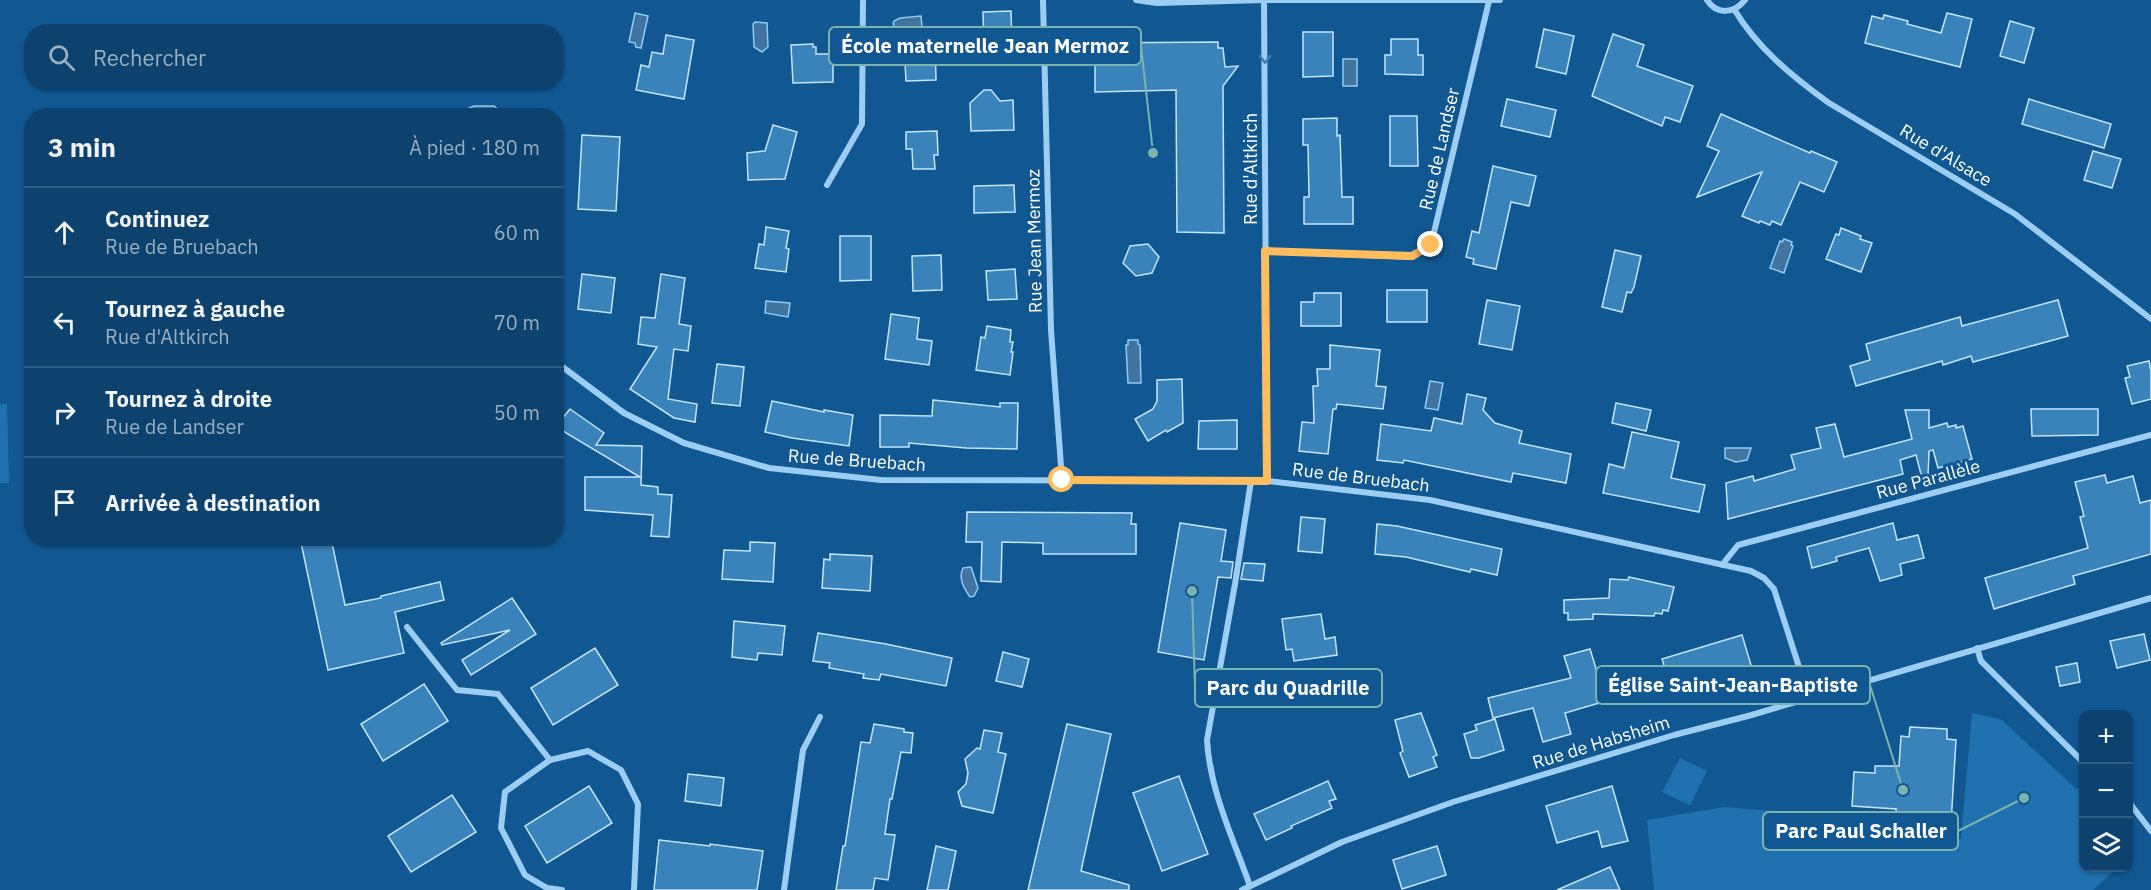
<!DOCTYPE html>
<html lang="fr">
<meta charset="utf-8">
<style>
:root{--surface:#0d426e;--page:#164973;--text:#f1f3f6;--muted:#9ab0c2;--line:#2d5b81}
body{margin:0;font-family:"IBM Plex Sans",sans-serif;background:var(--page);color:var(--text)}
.controls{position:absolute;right:18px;bottom:18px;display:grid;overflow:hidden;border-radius:12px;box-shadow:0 2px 4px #0004}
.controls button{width:54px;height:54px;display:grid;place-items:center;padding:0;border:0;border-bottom:2px solid var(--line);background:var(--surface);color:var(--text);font:30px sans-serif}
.stop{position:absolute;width:18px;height:18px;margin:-14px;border:4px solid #ffbd5e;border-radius:50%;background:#fff}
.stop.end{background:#ffbd5e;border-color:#fff;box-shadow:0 2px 6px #0008}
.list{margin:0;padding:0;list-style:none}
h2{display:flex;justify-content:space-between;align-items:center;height:78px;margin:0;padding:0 24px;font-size:26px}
h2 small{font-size:20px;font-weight:400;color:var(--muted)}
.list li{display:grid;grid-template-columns:39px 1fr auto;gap:18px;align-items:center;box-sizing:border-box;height:90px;padding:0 24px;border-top:2px solid var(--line)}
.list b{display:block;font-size:22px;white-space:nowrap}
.list p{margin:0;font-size:20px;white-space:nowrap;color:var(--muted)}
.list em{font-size:20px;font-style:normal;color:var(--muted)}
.icon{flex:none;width:33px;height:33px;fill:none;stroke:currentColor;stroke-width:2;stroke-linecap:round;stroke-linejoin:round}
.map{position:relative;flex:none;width:2151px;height:890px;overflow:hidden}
.search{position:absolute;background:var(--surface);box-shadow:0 2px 4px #0004;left:24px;top:24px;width:540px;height:66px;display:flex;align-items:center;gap:15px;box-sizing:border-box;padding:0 21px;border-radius:24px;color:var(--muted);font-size:22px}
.panel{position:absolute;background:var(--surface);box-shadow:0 2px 4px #0004;left:24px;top:108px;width:540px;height:438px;border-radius:24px}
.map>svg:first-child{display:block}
</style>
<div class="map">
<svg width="2151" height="890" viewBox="0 0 2151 890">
<rect width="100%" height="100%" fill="#115892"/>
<g fill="#1f72af">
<polygon points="0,404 7,404 9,483 0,483"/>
<polygon points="1972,713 2002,720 2076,789 2083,789 2084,868 2117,868 2093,890 1654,890 1647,820 1724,807 1851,817 1961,839"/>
<polygon points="1680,758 1707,771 1690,805 1662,792"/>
</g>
<g fill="#41749f" stroke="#8ecbf6" stroke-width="1.5">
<polygon points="635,13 648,16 641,48 636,47 635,43 629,42"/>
<polygon points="921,16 922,27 898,32 893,24 894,21 900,18"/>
<polygon points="755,22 767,23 768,47 762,52 754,47 753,24"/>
<rect x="1343" y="59" width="14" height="27"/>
<polygon points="474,106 494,106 501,112 501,115 467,115 467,109"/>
<polygon points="1784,239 1792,242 1791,245 1793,246 1784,273 1770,268 1780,241 1782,242"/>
<polygon points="766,301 790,303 788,317 765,313"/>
<polygon points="1128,340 1138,340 1138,344 1140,345 1141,383 1128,383 1126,345 1128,345"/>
<polygon points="1430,381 1443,383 1438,410 1425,408"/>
<polygon points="1725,448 1751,448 1747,460 1736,462 1725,458"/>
<path d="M971,567l7,21 -4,8 -4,1c-6,-9 -12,-18 -7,-29z"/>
</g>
<g fill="#3982ba" stroke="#c4e5fd" stroke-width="1.5">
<polygon points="1011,11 1012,49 984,50 983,12"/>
<polygon points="1947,13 1972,19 1960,67 1865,43 1872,16 1883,19 1884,15 1908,21 1907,24 1941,33"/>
<polygon points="2010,21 2034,28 2024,63 2000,56"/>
<polygon points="1544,29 1574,36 1566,74 1536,67"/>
<polygon points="1303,32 1333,32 1333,76 1303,77"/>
<polygon points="1613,34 1644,45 1637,66 1693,86 1680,122 1665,117 1662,126 1592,96"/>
<polygon points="666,35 694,40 684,99 636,90 641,65 649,67 652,52 663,54"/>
<polygon points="1391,39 1418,39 1418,55 1423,55 1423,75 1385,74 1385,55 1391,55"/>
<polygon points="935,42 936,80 906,81 904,43"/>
<polygon points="1218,42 1218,48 1223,48 1225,67 1238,66 1223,86 1224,233 1177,232 1176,90 1095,92 1095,43"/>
<polygon points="813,44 813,47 816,47 816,54 833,54 833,82 793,83 791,45"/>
<polygon points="984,90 991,90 1000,101 1013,100 1014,130 971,131 970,103"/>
<polygon points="1507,99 1556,110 1550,137 1501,126"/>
<polygon points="2029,99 2111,124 2104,148 2022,124"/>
<polygon points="1721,114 1810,153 1811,151 1837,162 1824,192 1800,182 1781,225 1772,221 1770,225 1760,221 1759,223 1742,216 1762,172 1697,197 1719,151 1707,146"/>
<polygon points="1390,116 1417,116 1418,166 1390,166"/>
<polygon points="1337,118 1337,136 1340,135 1342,197 1353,197 1353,224 1304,224 1304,197 1309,197 1308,145 1303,145 1303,119"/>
<polygon points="773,125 797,132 785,179 748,180 747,153 765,151"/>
<polygon points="937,131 938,155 934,155 935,169 913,169 912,149 906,149 906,132"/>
<polygon points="582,135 620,137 616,211 578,209"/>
<polygon points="2093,151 2121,159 2112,188 2084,180"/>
<polygon points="1493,166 1536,176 1529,206 1511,202 1496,269 1473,264 1474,259 1466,257 1472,231 1479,233"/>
<polygon points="1014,185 1015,212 974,213 974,186"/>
<polygon points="766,227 789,231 786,248 789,249 786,272 755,268 759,244 764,245"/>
<polygon points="1841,228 1861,236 1860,239 1872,243 1861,272 1826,259 1836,234 1839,235"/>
<polygon points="840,236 871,236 871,280 840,281"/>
<polygon points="1148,244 1159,257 1152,273 1136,276 1123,263 1130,246"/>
<polygon points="1615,250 1641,256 1634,287 1631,293 1627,292 1622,312 1602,307"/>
<polygon points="941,255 942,290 913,291 912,256"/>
<polygon points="1015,269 1017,299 988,300 986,271"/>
<polygon points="582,274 615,278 611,313 578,309"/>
<polygon points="661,274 685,278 679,324 691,326 688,351 674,349 668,399 697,404 695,422 674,418 630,389 657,347 638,344 641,317 655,318"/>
<rect x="1387" y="290" width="40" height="32"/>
<polygon points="1314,293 1341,293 1341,326 1301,326 1301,302 1314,302"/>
<polygon points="1487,300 1520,306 1512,350 1479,344"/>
<polygon points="2058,300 2068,336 1973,362 1971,356 1943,365 1942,361 1856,386 1850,366 1870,360 1866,344 1960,317 1962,326"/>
<polygon points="891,314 919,318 917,339 932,341 929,365 885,359"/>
<polygon points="987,326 1011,330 1010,342 1013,342 1011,352 1013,352 1010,375 976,370 981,337 985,338"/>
<polygon points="1330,345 1380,350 1376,386 1386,387 1383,409 1337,404 1336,409 1333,409 1328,454 1299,451 1302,422 1314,423 1313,386 1318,386 1317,369 1330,369"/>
<polygon points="2149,361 2151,371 2151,399 2132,404 2125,378 2130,377 2127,366"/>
<polygon points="717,364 744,367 740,406 712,403"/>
<polygon points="1182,379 1183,423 1167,432 1166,430 1148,441 1135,419 1153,409 1157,401 1157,380"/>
<polygon points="1467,394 1486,398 1483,410 1495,423 1522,431 1519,443 1571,454 1566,483 1513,473 1511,482 1404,460 1403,463 1377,460 1381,424 1431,431 1434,418 1462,424"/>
<polygon points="933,400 1000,407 1000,403 1018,403 1017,449 966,448 909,443 909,447 880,447 880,415 932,416"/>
<polygon points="772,401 824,412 824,410 853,415 849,446 792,438 765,432"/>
<polygon points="1616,403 1651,410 1646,431 1612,423"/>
<polygon points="570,409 604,433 596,445 642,446 641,485 658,487 658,494 672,495 669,537 651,536 653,515 585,510 585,477 640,477 566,433 557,425"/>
<polygon points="2031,409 2098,409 2098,435 2032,436"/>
<polygon points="1905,410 1929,410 1929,428 1947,423 1948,427 1956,425 1956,428 1963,426 1972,459 1938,468 1933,450 1929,451 1928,477 1922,478 1916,455 1900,460 1903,474 1728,519 1726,483 1753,476 1754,481 1795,469 1791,455 1821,448 1816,428 1835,424 1844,457 1912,439"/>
<polygon points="1237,420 1237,449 1198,449 1199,421"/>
<polygon points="1632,432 1679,442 1671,478 1705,485 1699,512 1603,493 1609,464 1624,468"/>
<polygon points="2105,475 2107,483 2133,476 2140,503 2151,500 2151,554 2073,576 2075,584 1994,609 1985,578 2088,548 2080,517 2084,516 2075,482"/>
<polygon points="967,512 1132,513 1131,524 1136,524 1136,554 1043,554 1043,543 1002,542 1001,582 981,581 982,542 966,542"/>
<polygon points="1301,517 1325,519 1322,553 1298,551"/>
<polygon points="1180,523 1226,530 1221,561 1233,562 1231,578 1218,577 1204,660 1158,652"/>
<polygon points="1893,523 1897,540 1918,535 1924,558 1900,564 1902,575 1880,581 1869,548 1836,557 1837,561 1812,568 1807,547"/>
<polygon points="1377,524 1397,526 1502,549 1497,575 1471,569 1470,572 1406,557 1375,554"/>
<polygon points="300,538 331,538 345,605 381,598 381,596 440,582 444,600 395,612 404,653 328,670"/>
<polygon points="750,542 775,543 773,582 722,579 724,550 750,551"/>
<polygon points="830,554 872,556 870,591 822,588 824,559 830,560"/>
<polygon points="1244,563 1265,564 1263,581 1241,579"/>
<polygon points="1629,577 1674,587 1668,611 1663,610 1662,614 1655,613 1654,616 1593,614 1593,619 1568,620 1568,613 1564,613 1564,600 1609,598 1610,579 1628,580"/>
<polygon points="512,598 536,634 471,675 462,660 510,630 442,645 441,643"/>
<polygon points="1321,614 1325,639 1335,637 1337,655 1294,661 1292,649 1286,650 1282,619"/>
<polygon points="734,621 785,626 782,655 758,653 757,660 732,657"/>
<polygon points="818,633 886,644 952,658 946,686 881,674 879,680 863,678 864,674 829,668 830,663 813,661"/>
<polygon points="2144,634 2150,660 2117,668 2110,641"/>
<polygon points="1742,635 1754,675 1674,699 1662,659"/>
<polygon points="595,648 618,685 553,725 531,688"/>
<polygon points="1590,649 1606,701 1565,713 1571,734 1543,742 1533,708 1493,718 1488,698 1571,678 1564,656"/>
<polygon points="1003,652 1029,659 1022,687 996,681"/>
<polygon points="2077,663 2080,682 2060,686 2056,667"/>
<polygon points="424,684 448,721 383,761 361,724"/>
<polygon points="1421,713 1437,755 1433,757 1437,767 1409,777 1400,753 1403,751 1395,720"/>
<polygon points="1495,719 1504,750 1479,758 1471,758 1464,734 1477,730 1475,725"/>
<polygon points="874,724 904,729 904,732 913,733 911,753 901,752 892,799 890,799 885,834 895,835 888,880 875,878 873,890 836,890 843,846 845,846 861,742 870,743"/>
<polygon points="1067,724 1111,734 1081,871 1129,885 1129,890 1028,890"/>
<polygon points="1910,727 1947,729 1947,739 1956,740 1951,824 1896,821 1896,809 1852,806 1854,772 1875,773 1875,766 1899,766 1901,736 1909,737"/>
<polygon points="984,730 1002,733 998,752 1006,754 993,813 962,806 958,792 966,784 968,773 965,759 977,748 980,749"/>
<polygon points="688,774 724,778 721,806 685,801"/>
<polygon points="1179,776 1208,854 1162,871 1133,793"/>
<polygon points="1328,781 1336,799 1329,801 1332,808 1291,826 1292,828 1266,840 1254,814"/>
<polygon points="589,786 612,823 547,863 525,826"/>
<polygon points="1612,786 1628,841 1602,847 1598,831 1557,843 1546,806"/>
<polygon points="452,795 476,832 411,872 388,836"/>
<polygon points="659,840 710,846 710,844 763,851 757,890 654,890"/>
<polygon points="936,846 956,851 948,890 927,890"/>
<polygon points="1437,846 1446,875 1402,889 1393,860"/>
<polygon points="1610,867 1620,890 1557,890"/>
</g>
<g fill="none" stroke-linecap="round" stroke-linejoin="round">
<g stroke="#9ccef3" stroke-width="6">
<polyline points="1043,0 1051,330 1062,480"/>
<polyline points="1136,0 1157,3 1264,0 1500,0"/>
<polyline points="1264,0 1267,481"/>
<path d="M1707,0c10,15 27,14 38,0"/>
<path d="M1734,9c23,39 59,68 95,94l186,111 136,105"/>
<polyline points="827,185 862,124 863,0"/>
<polyline points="1265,251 1412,257 1431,245 1489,1"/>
<polyline points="556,362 624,413 684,443 769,468 881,480 1267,481 1430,500 1751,571 1764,578 1774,589 1809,698"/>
<polyline points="1722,565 1738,545 2151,435"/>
<polyline points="407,627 457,690 498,694 550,760 588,751 621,770 638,804 634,890"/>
<polyline points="1977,648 1981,661 2084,763"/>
<polyline points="550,760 505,792 501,828 525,875 547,888 562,890"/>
<polyline points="2128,801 2151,831"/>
<path d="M1250,886c-17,-48 -40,-95 -43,-146l28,-156 16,-103"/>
<polyline points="784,890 803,750 820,717"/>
<polyline points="1242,890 1342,842 1453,802 1674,735 1748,716 2151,598"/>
</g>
</g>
<defs><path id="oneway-chevron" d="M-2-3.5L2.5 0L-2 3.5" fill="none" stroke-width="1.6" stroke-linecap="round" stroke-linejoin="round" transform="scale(1.5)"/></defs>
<use stroke="#3b7baf" href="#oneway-chevron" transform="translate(1265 59) rotate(89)"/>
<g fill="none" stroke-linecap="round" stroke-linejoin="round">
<polyline stroke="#ffbd5e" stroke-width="8" points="1062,480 1267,481 1265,251 1412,256 1431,245"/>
</g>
<g text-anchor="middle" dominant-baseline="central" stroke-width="6" stroke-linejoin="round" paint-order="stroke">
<g font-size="18" fill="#fff" stroke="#115892">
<text transform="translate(1439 149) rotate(-77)">Rue de Landser</text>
<text transform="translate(1946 155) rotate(31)">Rue d'Alsace</text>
<text transform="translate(1250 169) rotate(-90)">Rue d'Altkirch</text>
<text transform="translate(1034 241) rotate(-91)">Rue Jean Mermoz</text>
<text transform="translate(857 460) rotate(4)">Rue de Bruebach</text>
<text transform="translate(1361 477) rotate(7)">Rue de Bruebach</text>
<text transform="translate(1928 479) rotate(-15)">Rue Parallèle</text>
<text transform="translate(1601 742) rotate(-17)">Rue de Habsheim</text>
</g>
</g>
<path fill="none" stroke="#7bb4af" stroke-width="2" d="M1153 153L1141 46M1903 790L1870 685M1192 591L1195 688M2024 798L1958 831"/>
<g fill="#7bb4af" stroke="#115892" stroke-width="2">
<circle cx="1153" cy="153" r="6"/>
<circle cx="1903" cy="790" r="6"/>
<circle cx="1192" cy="591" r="6"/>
<circle cx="2024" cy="798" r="6"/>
</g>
<g fill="#115892" stroke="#7bb4af" stroke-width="2">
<rect x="829" y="27" width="312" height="38" rx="6"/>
<rect x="1596" y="666" width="274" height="38" rx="6"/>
<rect x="1195" y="669" width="187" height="38" rx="6"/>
<rect x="1763" y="812" width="195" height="38" rx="6"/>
</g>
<g font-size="20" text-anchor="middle" font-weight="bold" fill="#fff">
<text x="985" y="53">École maternelle Jean Mermoz</text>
<text x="1733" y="692">Église Saint-Jean-Baptiste</text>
<text x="1288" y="695">Parc du Quadrille</text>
<text x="1861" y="838">Parc Paul Schaller</text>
</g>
</svg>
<div class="controls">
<button>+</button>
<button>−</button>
<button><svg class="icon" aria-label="layers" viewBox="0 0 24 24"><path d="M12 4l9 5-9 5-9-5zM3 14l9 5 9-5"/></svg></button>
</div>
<div class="stop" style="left:1062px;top:480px"></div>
<div class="stop end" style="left:1431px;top:245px"></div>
<div class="search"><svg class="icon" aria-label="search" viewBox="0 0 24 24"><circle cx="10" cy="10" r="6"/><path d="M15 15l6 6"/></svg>Rechercher</div>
<section class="panel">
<h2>3 min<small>À pied · 180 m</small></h2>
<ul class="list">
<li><svg class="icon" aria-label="ahead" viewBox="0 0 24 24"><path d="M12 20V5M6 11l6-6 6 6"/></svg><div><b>Continuez</b><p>Rue de Bruebach</p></div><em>60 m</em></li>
<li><svg class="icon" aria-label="left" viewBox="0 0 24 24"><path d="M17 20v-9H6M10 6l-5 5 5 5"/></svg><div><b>Tournez à gauche</b><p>Rue d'Altkirch</p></div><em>70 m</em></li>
<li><svg class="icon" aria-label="right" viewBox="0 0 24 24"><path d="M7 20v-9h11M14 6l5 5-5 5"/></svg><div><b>Tournez à droite</b><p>Rue de Landser</p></div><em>50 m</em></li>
<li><svg class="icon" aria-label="arrive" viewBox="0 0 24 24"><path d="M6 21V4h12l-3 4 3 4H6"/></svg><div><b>Arrivée à destination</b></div></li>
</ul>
</section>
</div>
